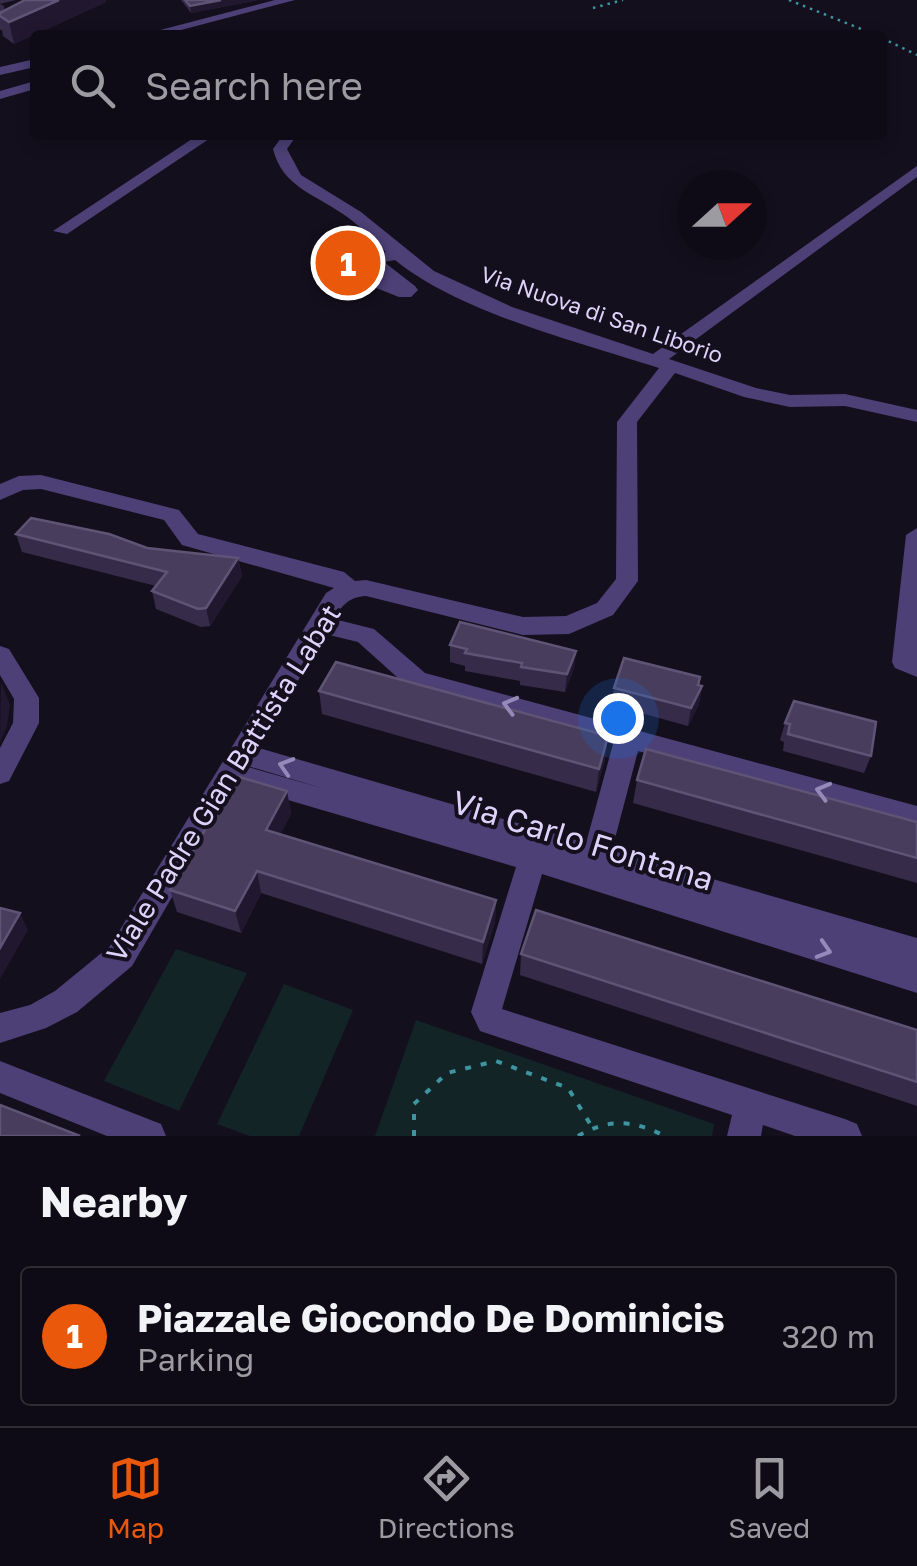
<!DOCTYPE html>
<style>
:root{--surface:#0f0b16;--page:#1d1923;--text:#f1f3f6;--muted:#9b9ba1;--line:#2f2b35;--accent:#ea580c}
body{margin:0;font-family:"Golos Text",sans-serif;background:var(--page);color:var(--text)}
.compass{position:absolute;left:677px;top:170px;width:90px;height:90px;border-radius:50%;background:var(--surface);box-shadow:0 5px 15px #0003;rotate:69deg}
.you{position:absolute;left:618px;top:718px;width:35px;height:35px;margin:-25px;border:8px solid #fff;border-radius:50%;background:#1a73e8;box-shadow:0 0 0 15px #1a73e833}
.badge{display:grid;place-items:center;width:65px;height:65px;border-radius:50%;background:var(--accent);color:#fff;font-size:32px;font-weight:700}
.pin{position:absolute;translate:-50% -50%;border:5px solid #fff;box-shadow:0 2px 10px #0006}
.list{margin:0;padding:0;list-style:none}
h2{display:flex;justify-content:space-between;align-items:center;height:130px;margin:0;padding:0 40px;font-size:42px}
h2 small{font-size:32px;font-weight:400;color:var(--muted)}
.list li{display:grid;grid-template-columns:65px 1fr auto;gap:30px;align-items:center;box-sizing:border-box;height:140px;margin:0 20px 20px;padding:0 20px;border:2px solid var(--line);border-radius:10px}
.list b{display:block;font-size:38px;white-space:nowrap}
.list p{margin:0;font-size:32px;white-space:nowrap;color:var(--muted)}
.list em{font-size:32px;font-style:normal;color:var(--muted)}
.icon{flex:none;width:55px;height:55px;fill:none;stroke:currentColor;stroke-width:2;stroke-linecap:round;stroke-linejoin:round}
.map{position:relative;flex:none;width:917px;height:1136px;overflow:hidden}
.search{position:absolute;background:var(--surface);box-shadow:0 5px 15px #0003;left:30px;right:30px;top:30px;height:110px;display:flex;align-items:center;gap:25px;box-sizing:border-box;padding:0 35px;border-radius:10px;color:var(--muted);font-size:38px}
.sheet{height:290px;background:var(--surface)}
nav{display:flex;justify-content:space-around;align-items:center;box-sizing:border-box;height:140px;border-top:2px solid var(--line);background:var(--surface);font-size:28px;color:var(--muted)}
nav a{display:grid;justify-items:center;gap:5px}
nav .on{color:var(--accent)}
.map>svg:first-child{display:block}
</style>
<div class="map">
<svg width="917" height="1136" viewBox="0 0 917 1136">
<rect width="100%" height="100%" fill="#140f1d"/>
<g fill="#132426">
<polygon points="176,949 247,973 179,1111 104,1081"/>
<polygon points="284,984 353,1010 299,1136 250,1136 217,1124"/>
<polygon points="416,1020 714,1124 712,1136 375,1136"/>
</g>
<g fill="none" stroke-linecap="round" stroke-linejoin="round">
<g stroke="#3e95a1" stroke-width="2.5" stroke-dasharray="2.5 5" stroke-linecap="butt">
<polyline points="789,0 876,35"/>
<polyline points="593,8 623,0"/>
<polyline points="882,38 917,55"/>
</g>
<g stroke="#3e95a1" stroke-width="4" stroke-dasharray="6 10" stroke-linecap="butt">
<polyline points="414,1136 414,1104 447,1073 496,1061 568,1088 592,1127"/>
<path d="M578,1136c31,-18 55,-16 87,0"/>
</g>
<g fill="#4c4076" fill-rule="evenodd">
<polygon points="275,0 295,0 162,35 141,35"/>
<polygon points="35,59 35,67 0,75 0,67"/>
<polygon points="35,81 35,89 0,99 0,91"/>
<polygon points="198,135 215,135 67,234 53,231"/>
<path d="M283,135h14l-10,14 14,26 60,37 73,59 78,36 141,47 264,-188v11l-248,182 87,29 34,7 55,-1 72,16v12l-72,-16 -55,1 -46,-10 -69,-24 -38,49 1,159 -25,34 -44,19 -46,1 -157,-39c-17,1 -24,9 -32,23l40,10 51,44 492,133v22l-279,-77 -26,99 305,88v55l-375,-119 -40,135 343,110 12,5 5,12h-67l-32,-11 -2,11h-34l5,-21 -252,-84 -9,-19 45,-145 -279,-82 -105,181 -55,46 -31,16 -46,15v-30l30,-8 25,-14 55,-45 216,-353 8,-5 -152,-43 -18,-25 -123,-31 -18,1 -23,10v-16l19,-8 22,-1 130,33 8,2 19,24 146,38 11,9 11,-1 157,37 43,-1 31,-13 19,-24 1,-157 42,-54c-80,-26 -199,-55 -264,-108l-11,2 31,24 3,4 -7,7h-12l-28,-11 -3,-4 5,-12 -5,-5 -20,8 -22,-5v-8c36,-29 27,-3 60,-8 -14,-13 -28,-28 -43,-38 -29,-20 -61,-28 -70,-65zM325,634l33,8 50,45 205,57 -27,99 -327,-95zM248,766l77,23 -77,-22z"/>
<polygon points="917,528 917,677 895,668 892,662 906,535"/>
<polygon points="0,646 9,649 39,698 39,723 9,781 0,784 0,748 13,723 14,699 0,675"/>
<polygon points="0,1061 161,1124 166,1136 107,1136 0,1093"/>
</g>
</g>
<g fill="#362b49">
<polygon points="0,0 16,0 0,4 4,6 5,11 23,0 105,0 106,2 14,44 3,36 2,30 0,30"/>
<polygon points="181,0 258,0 191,13"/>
<polygon points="16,534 238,558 242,576 210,626 201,627 156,609 152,591 156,586 22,552"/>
<polygon points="450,645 576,651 574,668 565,692 520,685 520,681 465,671 465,666 450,662"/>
<polygon points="698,685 702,686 699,704 688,726 612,705 614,688"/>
<polygon points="319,691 608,736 605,759 596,792 322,714"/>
<polygon points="785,723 871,756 864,773 783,751 784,742 780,740"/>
<polygon points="637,780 917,822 917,883 633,803"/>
<polygon points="287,791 291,814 280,834 496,900 495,922 482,964 261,893 241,933 177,912 170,890"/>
<polygon points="521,954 917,1030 917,1106 520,975"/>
</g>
<g fill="#211830">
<polygon points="59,0 105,0 106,2 14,44 9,22"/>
<polygon points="221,0 258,0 191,13 190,6"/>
<polygon points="238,558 242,576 210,626 206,608"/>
<polygon points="576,651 574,668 565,692 567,674"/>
<polygon points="1,682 10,705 7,726 0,742"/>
<polygon points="702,686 699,704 688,726 691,708"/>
<polygon points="608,736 605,759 596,792 599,769"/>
<polygon points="287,791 291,814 271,853 266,830"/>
<polygon points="257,871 261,893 241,933 235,911"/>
<polygon points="496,900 495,922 482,964 483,942"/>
<polygon points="20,913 28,930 0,979 0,948"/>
</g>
<g fill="#483d5c" stroke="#5f5475" stroke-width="2.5">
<polygon points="25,0 59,0 9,22 0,16 0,13"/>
<polygon points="185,0 221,0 190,6"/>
<polygon points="31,518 109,534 147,548 238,558 206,608 198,609 152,591 167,572 16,534"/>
<polygon points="460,622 576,651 567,674 521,667 522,663 465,653 467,649 450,645"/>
<polygon points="624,658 700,677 698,685 702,686 691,708 614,688"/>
<polygon points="336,662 608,736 599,769 319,691"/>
<polygon points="794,701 876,722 871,756 788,734 790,724 785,723"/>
<polygon points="646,749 917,822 917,858 637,780"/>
<polygon points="236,776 287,791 266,830 496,900 483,942 257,871 235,911 170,890"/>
<polygon points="0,908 20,913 0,948"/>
<polygon points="536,910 917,1030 917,1082 521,954"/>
<polygon points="0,1105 80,1136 0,1136"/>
</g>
<defs><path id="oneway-chevron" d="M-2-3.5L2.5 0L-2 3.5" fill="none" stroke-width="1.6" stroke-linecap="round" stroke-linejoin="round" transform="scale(2.5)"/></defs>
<g stroke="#9489b8">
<use href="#oneway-chevron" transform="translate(510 705) rotate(-165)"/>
<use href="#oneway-chevron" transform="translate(286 766) rotate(-163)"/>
<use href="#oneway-chevron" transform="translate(823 791) rotate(-165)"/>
<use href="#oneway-chevron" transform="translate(824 950) rotate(17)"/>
</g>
<g text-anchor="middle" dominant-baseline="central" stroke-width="8" stroke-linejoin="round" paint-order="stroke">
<g font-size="22" fill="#ddd2f9" stroke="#140f1d">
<text transform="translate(602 314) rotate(19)">Via Nuova di San Liborio</text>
</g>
<g font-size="28" fill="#ddd2f9" stroke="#140f1d">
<text transform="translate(223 783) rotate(-58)">Viale Padre Gian Battista Labat</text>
</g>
<g font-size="32" fill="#ddd2f9" stroke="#140f1d">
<text transform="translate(583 840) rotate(17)">Via Carlo Fontana</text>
</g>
</g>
</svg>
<svg class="compass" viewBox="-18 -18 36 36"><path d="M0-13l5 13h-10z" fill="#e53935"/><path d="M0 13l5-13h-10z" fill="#9b9ba1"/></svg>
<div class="you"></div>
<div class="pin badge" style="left:348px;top:263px">1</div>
<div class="search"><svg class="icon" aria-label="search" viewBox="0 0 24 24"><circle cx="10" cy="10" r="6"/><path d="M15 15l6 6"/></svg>Search here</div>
</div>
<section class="sheet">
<h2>Nearby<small></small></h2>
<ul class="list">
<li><span class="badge">1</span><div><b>Piazzale Giocondo De Dominicis</b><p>Parking</p></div><em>320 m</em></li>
</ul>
</section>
<nav>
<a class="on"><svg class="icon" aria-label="map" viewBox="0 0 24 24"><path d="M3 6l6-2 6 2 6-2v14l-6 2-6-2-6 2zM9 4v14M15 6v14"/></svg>Map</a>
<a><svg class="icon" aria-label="directions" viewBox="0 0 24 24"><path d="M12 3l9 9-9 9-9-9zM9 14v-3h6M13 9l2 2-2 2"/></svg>Directions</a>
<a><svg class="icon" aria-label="saved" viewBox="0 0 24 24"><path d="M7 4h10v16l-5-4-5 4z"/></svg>Saved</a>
</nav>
